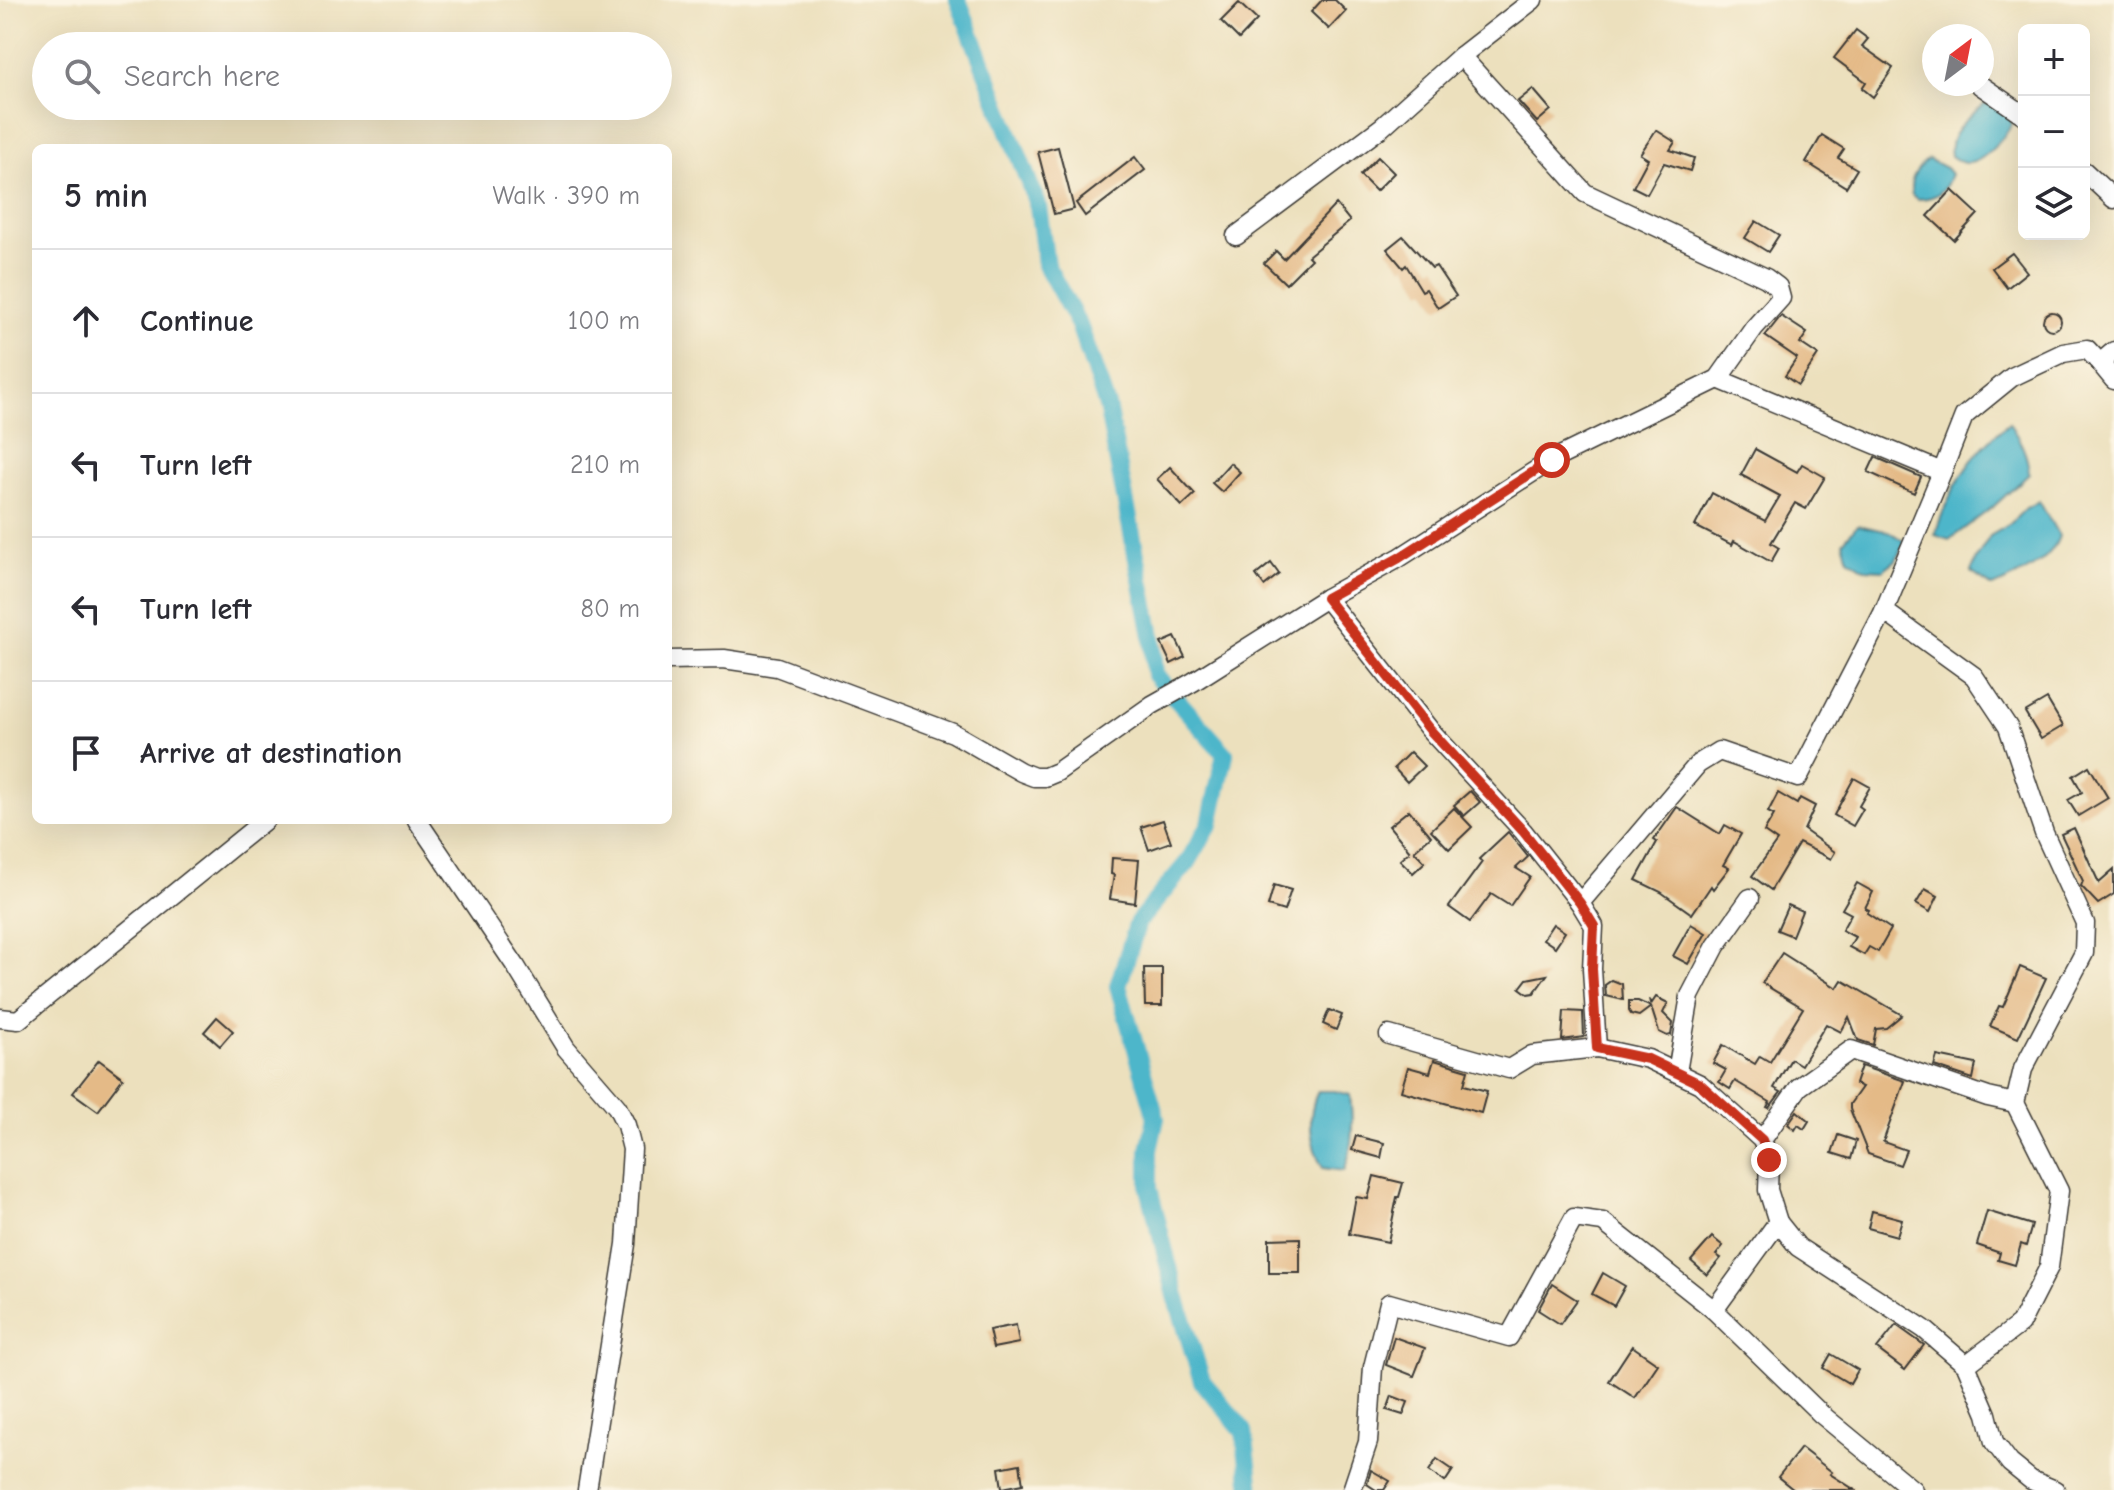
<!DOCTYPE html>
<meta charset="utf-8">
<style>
:root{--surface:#fff;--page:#f7f7f7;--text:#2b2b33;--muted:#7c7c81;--line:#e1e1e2}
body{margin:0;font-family:"Comic Neue",sans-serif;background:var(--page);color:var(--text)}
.controls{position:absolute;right:24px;top:24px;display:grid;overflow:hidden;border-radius:12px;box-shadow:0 8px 32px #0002}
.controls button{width:72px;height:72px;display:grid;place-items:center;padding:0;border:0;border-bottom:2px solid var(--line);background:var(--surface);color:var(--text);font:40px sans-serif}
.compass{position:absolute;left:1922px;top:24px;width:72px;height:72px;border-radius:50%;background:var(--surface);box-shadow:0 8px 32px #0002;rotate:32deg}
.stop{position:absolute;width:24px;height:24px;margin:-18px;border:6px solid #c8321e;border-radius:50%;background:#fff}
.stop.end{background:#c8321e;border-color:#fff;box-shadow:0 2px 8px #0008}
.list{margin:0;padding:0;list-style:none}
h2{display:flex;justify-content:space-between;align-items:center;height:104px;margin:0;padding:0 32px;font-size:34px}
h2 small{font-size:26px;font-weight:400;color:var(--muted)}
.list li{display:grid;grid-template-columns:52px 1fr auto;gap:24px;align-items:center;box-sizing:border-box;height:144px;padding:0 32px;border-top:2px solid var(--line)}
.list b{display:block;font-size:30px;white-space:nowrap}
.list em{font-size:26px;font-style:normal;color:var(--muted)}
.icon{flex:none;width:44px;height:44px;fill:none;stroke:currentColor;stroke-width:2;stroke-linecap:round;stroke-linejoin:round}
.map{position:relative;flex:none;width:2114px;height:1490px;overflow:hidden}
.search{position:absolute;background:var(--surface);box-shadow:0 8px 32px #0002;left:32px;top:32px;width:640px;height:88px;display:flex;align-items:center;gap:20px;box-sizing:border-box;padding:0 28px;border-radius:44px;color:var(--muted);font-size:30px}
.panel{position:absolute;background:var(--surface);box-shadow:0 8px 32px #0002;left:32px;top:144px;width:640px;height:680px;border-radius:12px}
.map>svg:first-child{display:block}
</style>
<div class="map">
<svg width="2114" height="1490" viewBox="0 0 2114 1490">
<rect width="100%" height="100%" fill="#fcf5e5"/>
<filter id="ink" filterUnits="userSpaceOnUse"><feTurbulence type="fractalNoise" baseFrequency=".0125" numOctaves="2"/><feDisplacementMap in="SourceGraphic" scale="16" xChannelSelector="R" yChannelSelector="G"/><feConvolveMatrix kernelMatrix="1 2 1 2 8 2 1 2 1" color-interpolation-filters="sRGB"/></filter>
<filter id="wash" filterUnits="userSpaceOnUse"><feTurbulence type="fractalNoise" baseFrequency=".006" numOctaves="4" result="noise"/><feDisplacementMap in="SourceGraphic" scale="32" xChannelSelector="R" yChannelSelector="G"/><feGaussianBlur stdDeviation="1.8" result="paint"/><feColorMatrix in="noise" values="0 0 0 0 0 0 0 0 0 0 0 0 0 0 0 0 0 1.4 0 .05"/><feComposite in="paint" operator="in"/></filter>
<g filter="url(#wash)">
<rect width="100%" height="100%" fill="#ece0bd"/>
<g fill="#4db6ca" stroke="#346973" stroke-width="2">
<path d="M1986,103l16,4 8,6 2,12c-8,12 -28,37 -43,38 -7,1 -12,-3 -18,-7 -5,-23 19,-40 35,-53z"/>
<path d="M1928,159l18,9 5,6c-5,17 -15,25 -34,25l-5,-4c-4,-15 5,-27 16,-36z"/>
<path d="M2009,423c11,17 19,31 20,51l-36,33 -44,33 -14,-5c14,-46 36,-82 74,-112z"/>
<path d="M2039,501l20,35c-8,26 -42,41 -66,51l-22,-15 5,-13 14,-23 20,-12 16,-16z"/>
<polygon points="1857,525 1890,532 1905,542 1896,560 1883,570 1865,569 1848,558 1843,542"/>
<path d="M1318,1091h17l15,4c3,25 4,53 -6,76l-21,-3c-13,-22 -17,-53 -5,-77z"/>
</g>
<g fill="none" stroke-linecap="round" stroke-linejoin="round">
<polyline stroke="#4db6ca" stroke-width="18" points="958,0 1038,206 1046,265 1079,325 1107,406 1152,636 1155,675 1225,754 1210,824 1188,862 1138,922 1118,986 1156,1118 1149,1150 1149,1188 1176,1296 1202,1381 1244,1431 1251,1490"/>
</g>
<g id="blocks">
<g fill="#e4ba87">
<polygon points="1322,0 1335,0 1346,11 1329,29 1311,12"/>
<polygon points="1239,3 1257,20 1239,39 1221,21"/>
<polygon points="1856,30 1868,39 1862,46 1893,68 1873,97 1862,88 1866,82 1834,58"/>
<polygon points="1533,89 1551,110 1537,122 1518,101"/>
<polygon points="1656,130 1675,142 1670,150 1694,158 1690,171 1664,163 1647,194 1633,187 1648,159 1640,154"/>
<polygon points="1822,135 1844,149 1838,158 1857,169 1846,187 1806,162"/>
<polygon points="1058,147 1074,209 1054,214 1038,152"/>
<polygon points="1135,157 1145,170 1085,216 1076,203"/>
<polygon points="1378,157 1394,173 1376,191 1360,175"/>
<polygon points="1952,190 1978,214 1954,240 1928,216"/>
<polygon points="1336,204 1350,221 1308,256 1311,259 1286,284 1264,263 1276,251 1284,259"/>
<polygon points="1756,221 1779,235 1768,252 1745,238"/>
<polygon points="1403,236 1432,268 1436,266 1456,296 1438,308 1426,289 1422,291 1406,265 1403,268 1387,249"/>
<polygon points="2012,253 2027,272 2007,288 1992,268"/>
<circle cx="2052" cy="321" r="9"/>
<polygon points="1781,316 1807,333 1800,343 1818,355 1798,385 1785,376 1797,358 1765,336"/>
<polygon points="1755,449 1797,472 1802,464 1825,477 1806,509 1795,503 1771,543 1779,548 1771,562 1734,541 1732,545 1695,526 1712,493 1765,521 1780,496 1741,475"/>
<polygon points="1875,457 1921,477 1914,493 1868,472"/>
<polygon points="1230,463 1240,472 1222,492 1212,483"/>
<polygon points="1170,467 1195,494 1182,506 1157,479"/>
<polygon points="1271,563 1279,574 1264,586 1256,575"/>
<polygon points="1175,637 1185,657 1171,664 1161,643"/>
<polygon points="2047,699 2063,726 2041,739 2025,712"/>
<polygon points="1410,752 1424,766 1407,782 1394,768"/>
<polygon points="2089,766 2108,798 2078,816 2068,800 2082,792 2073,776"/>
<polygon points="1854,778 1870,787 1859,806 1863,809 1853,826 1834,815"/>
<polygon points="1470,791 1480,802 1464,816 1454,805"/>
<polygon points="1778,793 1797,804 1800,798 1815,806 1804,830 1835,852 1831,859 1799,843 1771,890 1752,876 1777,841 1764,832 1774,815 1768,812"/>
<polygon points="1677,807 1720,834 1725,825 1741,834 1723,865 1729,868 1713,889 1711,886 1692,914 1661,892 1636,880 1657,842 1654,840"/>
<polygon points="1454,808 1472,827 1449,849 1431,830"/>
<polygon points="1409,810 1431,836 1414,851 1425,862 1413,873 1400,860 1410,851 1389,826"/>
<polygon points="1163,820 1171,842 1149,850 1141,827"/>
<polygon points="2074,828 2099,883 2114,870 2114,894 2098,904 2081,886 2083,881 2061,834"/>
<polygon points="1508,832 1528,857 1516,868 1530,877 1510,906 1491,894 1470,922 1449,907 1482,862 1479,859"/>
<polygon points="1112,858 1139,860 1135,903 1110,899 1114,875 1111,874"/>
<polygon points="1857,883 1873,892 1865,908 1869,910 1867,913 1891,929 1878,952 1869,947 1864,955 1849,947 1855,937 1842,930 1851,914 1842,909"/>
<polygon points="1274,885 1291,890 1284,911 1268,906"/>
<polygon points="1925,889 1938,896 1930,912 1916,904"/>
<polygon points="1788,905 1802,911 1792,936 1777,930"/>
<polygon points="1553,924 1565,932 1555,947 1543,939"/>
<polygon points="1691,924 1706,933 1688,964 1673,956"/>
<polygon points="1782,953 1837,988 1842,980 1902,1015 1886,1028 1876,1029 1873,1045 1858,1040 1849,1017 1841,1032 1826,1024 1801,1065 1791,1059 1774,1088 1781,1092 1769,1108 1767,1107 1770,1102 1735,1081 1730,1089 1719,1082 1726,1070 1713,1063 1723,1045 1755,1064 1760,1056 1770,1062 1803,1008 1762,983"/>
<polygon points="2020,967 2046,978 2018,1038 1990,1026 1999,1006 2003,1007"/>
<polygon points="1144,968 1162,968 1162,1006 1145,1006"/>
<polygon points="1547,975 1534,993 1528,994 1520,988 1527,979"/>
<polygon points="1612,980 1622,984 1623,1000 1606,996 1605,985"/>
<polygon points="1656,997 1668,1003 1663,1013 1673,1023 1671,1035 1667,1036 1659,1032 1651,1007 1639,1016 1631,1014 1629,1011 1629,1001 1638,1001 1651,1007 1649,999 1652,1003"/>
<polygon points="1329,1010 1342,1015 1336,1030 1323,1024"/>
<polygon points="1564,1011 1583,1012 1584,1037 1562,1040"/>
<polygon points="217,1017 233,1031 220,1046 204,1032"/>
<polygon points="1937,1056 1976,1064 1973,1079 1934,1066"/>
<polygon points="99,1060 123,1078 98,1111 73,1093"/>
<polygon points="1434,1060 1468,1070 1464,1085 1487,1091 1481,1113 1401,1091 1408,1067 1430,1073"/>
<polygon points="1861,1066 1905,1081 1883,1142 1906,1150 1900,1165 1868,1154 1850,1109 1850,1104 1862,1087 1855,1084"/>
<polygon points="1797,1111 1809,1121 1804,1129 1798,1125 1795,1130 1788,1124"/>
<polygon points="1838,1135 1856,1141 1851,1159 1832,1153"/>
<polygon points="1356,1136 1384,1143 1381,1158 1352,1150"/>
<polygon points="1374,1176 1403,1183 1399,1197 1397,1197 1388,1242 1349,1234 1356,1197 1368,1199"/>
<polygon points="1872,1211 1902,1219 1897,1236 1868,1228"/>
<polygon points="1987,1211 2032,1225 2026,1246 2021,1244 2015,1265 1998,1260 2000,1253 1977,1245"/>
<polygon points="1712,1237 1723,1246 1716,1255 1721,1258 1707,1275 1691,1261"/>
<polygon points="1300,1238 1300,1273 1269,1273 1269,1239"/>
<polygon points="1603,1273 1625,1286 1614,1306 1592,1294"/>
<polygon points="1552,1284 1577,1300 1560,1324 1538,1310"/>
<polygon points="1016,1325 1019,1343 993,1348 989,1330"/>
<polygon points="1896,1325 1924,1345 1905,1370 1877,1349"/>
<polygon points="1394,1337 1425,1348 1414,1376 1386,1365"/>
<polygon points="1632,1346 1658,1364 1635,1398 1609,1381"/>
<polygon points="1831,1354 1858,1370 1850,1384 1823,1368"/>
<polygon points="1392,1396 1408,1402 1403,1415 1387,1410"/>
<polygon points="1801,1448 1832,1472 1830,1474 1855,1490 1794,1490 1778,1477"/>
<polygon points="1437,1459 1453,1470 1445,1482 1429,1471"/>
<polygon points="1020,1464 1023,1484 1002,1488 999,1468"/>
<polygon points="1371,1470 1390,1481 1384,1490 1376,1490 1367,1484"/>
</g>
</g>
</g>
<g filter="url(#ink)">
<use href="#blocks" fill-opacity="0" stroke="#3b3934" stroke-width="2"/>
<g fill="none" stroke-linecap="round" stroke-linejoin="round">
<defs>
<g id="minor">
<polyline points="1980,85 2024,115"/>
<polyline points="2084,171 2114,199"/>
<polyline points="1236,236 1382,127 1461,56"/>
<polyline points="2100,363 2114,380"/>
<polyline points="1718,379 1942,472 1964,416 2012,377 2063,353 2087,349 2100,363 2114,351"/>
<polyline points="1326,598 1430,730 1523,831 1580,903 1594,926 1592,969 1597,1048 1648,1059 1700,1084 1762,1140 1769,1160 1768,1190 1778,1222 1714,1310 1821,1414 1913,1490"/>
<polyline points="668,660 724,659 777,667 953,733 1021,772 1034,777 1045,777 1057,772 1152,705 1193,682 1326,598 1399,558 1552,460 1718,379 1754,328 1781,298 1778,287 1766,278 1585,193 1461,56 1533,0"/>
<polyline points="417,820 515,965 566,1048 617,1107 626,1125 632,1149 626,1244 587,1490"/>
<polyline points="1580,903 1698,764 1719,751 1798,778 1884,611"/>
<polyline points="0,1018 18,1020 265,820"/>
<polyline points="1389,1035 1509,1069 1532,1055 1597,1048"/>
<polyline points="1677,1072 1690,996 1716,946 1750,898"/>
<polyline points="1762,1140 1799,1087 1851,1050 1988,1097 2015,1103 2023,1069 2084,953 2085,923 2044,833 2008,727 1974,676 1884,611 1942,472"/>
<polyline points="1778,1222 1798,1247 1924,1329 1966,1365 1987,1414 1994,1442 2010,1463 2031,1480 2055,1490"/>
<polyline points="1966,1365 2020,1324 2049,1267 2059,1191 2015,1103"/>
<polyline points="1352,1490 1368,1442 1373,1367 1389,1303 1509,1337 1574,1218 1603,1222 1714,1310"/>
</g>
</defs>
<use href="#minor" stroke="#3b3934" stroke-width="21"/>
<use href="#minor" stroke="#fff" stroke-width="18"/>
</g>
</g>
<g fill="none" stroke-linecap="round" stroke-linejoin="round" filter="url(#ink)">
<polyline stroke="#c8321e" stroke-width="10" points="1552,460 1399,558 1326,598 1430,730 1523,831 1580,903 1594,926 1592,969 1597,1048 1648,1059 1700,1084 1762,1140 1769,1160"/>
</g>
</svg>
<div class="controls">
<button>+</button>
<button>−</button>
<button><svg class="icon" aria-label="layers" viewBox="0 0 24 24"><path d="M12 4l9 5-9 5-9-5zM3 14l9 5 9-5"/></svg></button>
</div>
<svg class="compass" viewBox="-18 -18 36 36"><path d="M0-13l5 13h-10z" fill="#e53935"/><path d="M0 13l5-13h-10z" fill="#7c7c81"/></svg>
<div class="stop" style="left:1552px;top:460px"></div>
<div class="stop end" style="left:1769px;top:1160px"></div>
<div class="search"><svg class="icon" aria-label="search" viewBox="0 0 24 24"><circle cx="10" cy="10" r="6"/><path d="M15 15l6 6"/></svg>Search here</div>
<section class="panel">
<h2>5 min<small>Walk · 390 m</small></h2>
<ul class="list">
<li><svg class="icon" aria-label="ahead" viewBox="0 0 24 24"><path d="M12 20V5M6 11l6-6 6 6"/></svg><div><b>Continue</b></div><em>100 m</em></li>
<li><svg class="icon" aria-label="left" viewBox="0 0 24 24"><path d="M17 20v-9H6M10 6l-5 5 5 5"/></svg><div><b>Turn left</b></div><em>210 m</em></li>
<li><svg class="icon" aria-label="left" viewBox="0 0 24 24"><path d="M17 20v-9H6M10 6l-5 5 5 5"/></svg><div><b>Turn left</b></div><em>80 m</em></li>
<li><svg class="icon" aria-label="arrive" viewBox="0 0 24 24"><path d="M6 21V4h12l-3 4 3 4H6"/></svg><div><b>Arrive at destination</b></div></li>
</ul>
</section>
</div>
